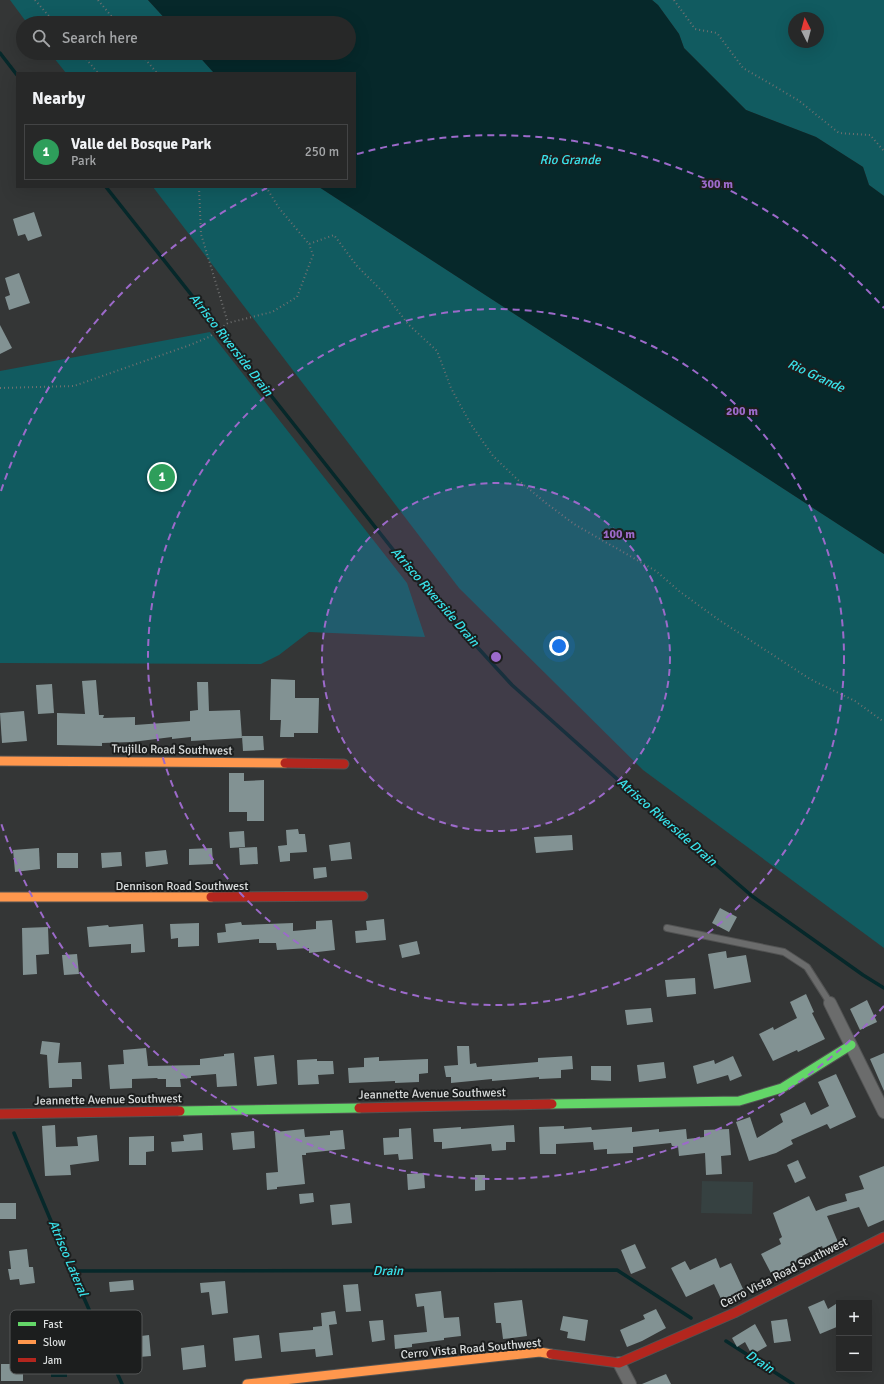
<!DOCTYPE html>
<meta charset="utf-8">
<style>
:root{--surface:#272828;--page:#333434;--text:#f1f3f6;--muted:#a4a6a8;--line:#434445;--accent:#a0a3a3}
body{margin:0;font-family:Signika,sans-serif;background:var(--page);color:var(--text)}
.controls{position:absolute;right:12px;bottom:12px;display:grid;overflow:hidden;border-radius:0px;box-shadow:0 4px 16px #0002}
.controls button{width:36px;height:36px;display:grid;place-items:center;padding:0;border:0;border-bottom:1px solid var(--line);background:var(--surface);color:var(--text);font:20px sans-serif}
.compass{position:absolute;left:788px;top:12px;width:36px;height:36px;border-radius:50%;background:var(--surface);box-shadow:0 4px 16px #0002;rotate:354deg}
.you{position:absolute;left:559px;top:646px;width:14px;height:14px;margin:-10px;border:3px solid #fff;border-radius:50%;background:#1a73e8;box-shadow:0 0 0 6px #1a73e833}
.badge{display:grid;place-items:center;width:26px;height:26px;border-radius:50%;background:var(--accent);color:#fff;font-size:13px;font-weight:700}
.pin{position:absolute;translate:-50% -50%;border:2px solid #fff;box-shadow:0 1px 4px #0006}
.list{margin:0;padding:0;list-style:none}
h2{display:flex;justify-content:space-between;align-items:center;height:52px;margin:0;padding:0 16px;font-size:17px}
h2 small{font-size:13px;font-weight:400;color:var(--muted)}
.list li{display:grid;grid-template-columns:26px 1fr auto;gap:12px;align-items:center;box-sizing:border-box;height:56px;margin:0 8px 8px;padding:0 8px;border:1px solid var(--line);border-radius:0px}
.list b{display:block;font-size:15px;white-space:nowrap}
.list p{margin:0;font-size:13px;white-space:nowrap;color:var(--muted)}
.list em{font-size:13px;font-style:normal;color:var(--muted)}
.icon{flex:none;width:22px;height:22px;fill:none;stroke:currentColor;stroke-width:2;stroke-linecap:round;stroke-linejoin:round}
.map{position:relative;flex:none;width:884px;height:1384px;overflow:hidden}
.search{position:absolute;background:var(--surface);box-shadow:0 4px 16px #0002;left:16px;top:16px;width:340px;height:44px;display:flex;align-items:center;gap:10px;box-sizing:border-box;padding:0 14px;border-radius:22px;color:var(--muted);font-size:15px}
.panel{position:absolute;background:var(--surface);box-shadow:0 4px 16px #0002;left:16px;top:72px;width:340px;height:116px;border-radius:0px}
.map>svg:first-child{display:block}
</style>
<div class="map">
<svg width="884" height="1384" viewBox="0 0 884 1384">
<rect width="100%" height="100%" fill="#343636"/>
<polygon fill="#364141" points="702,1181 753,1182 752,1214 701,1213"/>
<g fill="#115b60" fill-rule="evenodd">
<polygon points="10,0 148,0 169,23 27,23"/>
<path d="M652,0h232v196l-15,-11 -6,-18 -47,-30 -70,-27 -62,-62 -5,-14 -21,-29zM794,18h24v24h-24z"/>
<polygon points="50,53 196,53 214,73 66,73"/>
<polygon points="153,187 319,187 884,554 884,948 643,770 459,588"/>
<polygon points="210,332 407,583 425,637 309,632 279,655 261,664 0,663 0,371"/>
</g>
<g fill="#06282a">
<polygon points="148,0 652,0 658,5 679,34 684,48 746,110 816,137 863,167 869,185 884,196 884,554 319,187 355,187 355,73 214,73 196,53 349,53 349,23 169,23"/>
<rect x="51" y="1369" width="16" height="8"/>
</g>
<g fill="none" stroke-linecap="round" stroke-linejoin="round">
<g stroke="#06282a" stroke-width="3.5">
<polyline points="0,53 17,75"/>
<polyline points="106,187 425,590 512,685 626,787 752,896 863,975 884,988"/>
<polyline points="14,1133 72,1271 122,1384"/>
<polyline points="72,1271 617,1270 691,1318"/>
<polyline points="726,1341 793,1384"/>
</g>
</g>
<g fill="#829293">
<polygon points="34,212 42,236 28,241 25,234 18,236 13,219"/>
<polygon points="19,273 30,303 9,310 5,297 10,295 5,278"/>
<polygon points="0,325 12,348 0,354"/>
<polygon points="271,679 295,680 295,698 319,698 318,733 294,733 294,737 280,737 281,720 270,720"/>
<polygon points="96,680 99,715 104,715 103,718 135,717 135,725 190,721 190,711 198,710 197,682 208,682 209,711 240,710 242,738 191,741 191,737 172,739 172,737 132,742 102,743 102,746 57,745 57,713 85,714 82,681"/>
<polygon points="52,684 54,713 38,714 36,685"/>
<polygon points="24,711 27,741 2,743 0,713"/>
<polygon points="242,736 263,736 264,750 243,751"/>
<polygon points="229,773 244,773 244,781 264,780 264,821 247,821 247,812 229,812"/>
<polygon points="298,829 299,834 305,834 307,852 290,853 290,861 280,862 278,846 287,845 286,830"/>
<polygon points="244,831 245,847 230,848 229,832"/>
<polygon points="572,835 573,850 536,853 534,837"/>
<polygon points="350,842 352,859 331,861 329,845"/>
<polygon points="257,847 258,864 240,865 239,848"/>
<polygon points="39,848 40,869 15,872 13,850"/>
<polygon points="212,848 213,864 189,865 189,849"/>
<polygon points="166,850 168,864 146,867 145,852"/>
<polygon points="121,852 122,866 102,868 101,853"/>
<rect x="57" y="853" width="21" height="15"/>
<polygon points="326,867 327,877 314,879 313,868"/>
<polygon points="720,908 737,917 729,932 712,923"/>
<polygon points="384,919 386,940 356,943 355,931 367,930 366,921"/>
<polygon points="332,920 335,950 309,953 309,948 277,950 276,943 259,943 259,939 218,943 217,933 226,932 225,924 241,922 242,925 293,923 293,931 316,929 316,921"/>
<polygon points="199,923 199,946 178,947 178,938 171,939 170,924"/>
<polygon points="143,924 145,952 131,953 131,944 89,947 87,927 108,925 109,927"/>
<polygon points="48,927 49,954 36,955 37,974 23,975 22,928"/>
<polygon points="417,941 420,954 402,958 399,945"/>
<polygon points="726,951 727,958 746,955 751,982 714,989 708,954"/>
<polygon points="77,954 79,974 64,975 62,955"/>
<polygon points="695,978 696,994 667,997 665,980"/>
<polygon points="806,994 814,1012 812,1013 825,1039 798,1052 797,1050 773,1061 759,1034 773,1027 774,1030 797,1018 790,1002"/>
<polygon points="867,1000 877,1022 860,1030 850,1009"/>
<polygon points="651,1008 653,1022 627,1025 625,1010"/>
<polygon points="42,1041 60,1043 58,1063 81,1062 82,1079 72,1079 72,1087 49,1088 47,1055 40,1054"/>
<polygon points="457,1046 469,1046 470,1064 476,1063 477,1067 538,1062 538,1058 572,1056 573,1069 561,1070 561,1078 539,1079 539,1077 492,1081 492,1079 451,1083 451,1077 446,1077 444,1066 458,1065"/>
<polygon points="146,1048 148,1066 200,1065 200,1059 224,1056 224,1054 234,1053 237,1086 217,1087 216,1074 191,1076 191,1078 180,1079 181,1087 166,1087 166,1079 158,1079 157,1078 132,1079 132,1088 110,1089 108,1065 124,1064 123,1050"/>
<polygon points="884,1053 884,1091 870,1059"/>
<polygon points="274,1055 277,1084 257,1086 254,1057"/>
<polygon points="733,1056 742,1076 730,1081 728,1075 697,1084 693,1066 714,1060 715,1064"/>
<polygon points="379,1057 379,1061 428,1059 428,1073 419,1074 419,1082 395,1083 395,1081 349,1083 348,1068 364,1067 364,1058"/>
<polygon points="317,1059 317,1061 333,1061 334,1074 318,1075 319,1084 298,1085 297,1060"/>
<polygon points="664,1062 666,1078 639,1082 637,1065"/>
<polygon points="591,1066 611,1066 611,1081 591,1080"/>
<polygon points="836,1074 856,1117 830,1129 827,1124 791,1140 793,1144 776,1153 749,1161 736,1122 750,1117 757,1138 783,1122 780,1114 805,1102 811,1115 829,1106 818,1082"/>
<polygon points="55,1125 56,1147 78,1146 77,1137 97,1135 99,1161 70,1165 71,1175 45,1176 42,1126"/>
<polygon points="514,1125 515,1142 506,1142 506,1150 492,1151 491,1144 442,1149 442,1142 434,1142 433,1129 461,1127 461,1129"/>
<polygon points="564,1126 564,1129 591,1127 592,1130 632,1127 632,1132 659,1129 659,1132 686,1129 687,1139 704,1137 704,1130 729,1129 731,1155 721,1156 722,1174 706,1175 705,1153 679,1156 678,1146 672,1146 671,1143 633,1147 633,1153 607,1154 607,1149 594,1150 593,1142 556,1144 556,1154 540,1154 539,1127"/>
<polygon points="411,1128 413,1159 399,1160 398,1154 384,1155 383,1138 399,1137 399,1129"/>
<polygon points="304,1129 305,1137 330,1135 330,1131 343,1130 345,1149 306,1153 306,1155 302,1155 305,1184 277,1187 277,1189 267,1190 266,1173 278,1172 275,1132"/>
<polygon points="254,1131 255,1148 233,1150 231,1133"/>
<polygon points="202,1133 203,1150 172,1152 171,1142 184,1141 183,1135"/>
<polygon points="154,1136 154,1151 146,1152 146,1165 129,1165 129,1137"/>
<polygon points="798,1160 806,1178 795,1183 787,1165"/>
<polygon points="884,1166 884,1220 868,1227 859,1207 827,1216 838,1242 823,1249 822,1246 802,1256 803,1259 772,1275 761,1254 781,1244 779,1239 782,1237 773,1213 809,1196 816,1211 829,1206 847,1201 845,1194 864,1189 859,1176"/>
<polygon points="424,1173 425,1188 408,1190 407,1174"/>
<polygon points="475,1175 485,1175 485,1190 475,1191"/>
<polygon points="313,1193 314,1202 300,1204 299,1194"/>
<rect x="0" y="1203" width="16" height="16"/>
<polygon points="350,1203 352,1223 332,1225 330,1205"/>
<polygon points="635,1244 646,1268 631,1274 621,1250"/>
<polygon points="27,1249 29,1267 33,1267 35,1283 20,1285 19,1279 10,1280 8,1269 11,1269 9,1251"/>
<polygon points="716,1258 720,1268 731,1263 744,1291 722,1301 714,1284 686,1297 671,1268 685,1261 690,1270"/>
<polygon points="133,1280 134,1290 110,1292 109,1282"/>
<polygon points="225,1281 228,1313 212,1315 209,1292 201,1293 200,1283"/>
<polygon points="358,1284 361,1311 346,1312 343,1285"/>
<polygon points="441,1291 444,1318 459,1317 461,1336 444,1338 444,1340 412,1344 412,1347 395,1349 394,1335 427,1332 424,1306 417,1307 415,1294"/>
<polygon points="522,1300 527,1336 503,1339 501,1323 496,1323 494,1303"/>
<polygon points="824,1300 828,1309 839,1302 839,1326 820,1334 808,1307"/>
<polygon points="656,1309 666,1328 642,1341 627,1347 620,1330 645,1319 643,1315"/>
<polygon points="335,1311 337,1324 329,1325 333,1355 316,1357 315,1349 281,1352 279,1333 313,1330 313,1327 322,1326 321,1313"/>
<polygon points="563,1316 588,1320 585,1341 567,1338 568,1332 560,1330"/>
<polygon points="787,1319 791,1341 774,1343 771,1321"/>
<polygon points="383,1320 385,1340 372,1342 369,1321"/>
<polygon points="755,1324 767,1346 752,1355 745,1342 737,1347 732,1338"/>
<polygon points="149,1335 151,1356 128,1358 125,1338"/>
<polygon points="259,1335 262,1358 235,1361 233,1338"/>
<polygon points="204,1345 206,1367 183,1370 181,1348"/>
<polygon points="17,1355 41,1356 41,1365 23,1365 23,1381 1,1381 1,1364 17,1364"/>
<polygon points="666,1374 671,1384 642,1384"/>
</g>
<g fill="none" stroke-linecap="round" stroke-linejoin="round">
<defs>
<polyline id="lane" points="667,928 784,952 807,967 830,1003"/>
<g id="street">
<polyline points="830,1003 884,1112"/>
<polyline points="619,1363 630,1384"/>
</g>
<g id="fast">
<polyline points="552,1104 739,1101 782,1088 851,1045"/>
<polyline points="180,1111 359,1108"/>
</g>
<g id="slow">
<polyline points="0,761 285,763"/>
<polyline points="0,897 211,897"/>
<polyline points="247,1384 540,1352 551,1354"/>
</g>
<g id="jam">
<polyline points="285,763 344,764"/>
<polyline points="211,897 363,896"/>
<polyline points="359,1108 552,1104"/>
<polyline points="0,1114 180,1111"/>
<polyline points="551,1354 619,1363 734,1313 884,1237"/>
</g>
</defs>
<use href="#lane" stroke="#525353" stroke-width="8"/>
<use href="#street" stroke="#525353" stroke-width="14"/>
<use href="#fast" stroke="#525353" stroke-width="11"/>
<use href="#slow" stroke="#525353" stroke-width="11"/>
<use href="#jam" stroke="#525353" stroke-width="11"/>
<g stroke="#6f7070" stroke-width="2" stroke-dasharray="1 3" stroke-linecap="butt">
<polyline points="35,0 55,23"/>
<polyline points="98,0 117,23"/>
<polyline points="674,0 695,29 717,33 743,68 798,100 839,133 870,135 884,151"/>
<polyline points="81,53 98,73"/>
<polyline points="140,53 157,73"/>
<polyline points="199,187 201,234 228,323"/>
<polyline points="266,187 279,208 309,244 334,235 357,266 385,294 408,324 437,351 451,388 470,423 493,456 518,480 546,503 574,524 656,571 679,591 719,620 810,679 855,701 884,722"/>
<polyline points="0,388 74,386 190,345 209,337 228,323 272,312 297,297 313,255 309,244"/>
</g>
<use href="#lane" stroke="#6b6c6c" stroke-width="6"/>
<use href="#street" stroke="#6b6c6c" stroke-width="12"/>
<use href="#fast" stroke="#63d668" stroke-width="9"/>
<use href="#slow" stroke="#ff974d" stroke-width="9"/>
<use href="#jam" stroke="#b3261e" stroke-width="9"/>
</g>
<circle cx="496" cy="657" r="174" fill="#9c6aca" fill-opacity=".12"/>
<g fill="none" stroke="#9c6aca" stroke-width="2" stroke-dasharray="7 5">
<circle cx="496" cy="657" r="174"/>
<circle cx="496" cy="657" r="348"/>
<path d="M884 1006A522 522 0 0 1 1 823M1 491A522 522 0 0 1 267 188M357 154A522 522 0 0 1 884 308"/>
</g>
<g text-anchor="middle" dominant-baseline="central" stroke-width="4" stroke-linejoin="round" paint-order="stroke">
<g font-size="12" fill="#dadddd" stroke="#1c1e1e">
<text transform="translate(172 750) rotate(1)">Trujillo Road Southwest</text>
<text x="182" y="886">Dennison Road Southwest</text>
<text transform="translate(432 1094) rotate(-1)">Jeannette Avenue Southwest</text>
<text transform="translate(108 1100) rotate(-1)">Jeannette Avenue Southwest</text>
<text transform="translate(784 1273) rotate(-27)">Cerro Vista Road Southwest</text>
<text transform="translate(471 1349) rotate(-5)">Cerro Vista Road Southwest</text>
</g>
<g font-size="13" font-style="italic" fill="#39e2ea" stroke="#1c1e1e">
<text x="570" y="160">Rio Grande</text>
<text transform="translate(231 345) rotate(52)">Atrisco Riverside Drain</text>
<text transform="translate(816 376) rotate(25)">Rio Grande</text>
<text transform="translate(435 597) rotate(49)">Atrisco Riverside Drain</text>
<text transform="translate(667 822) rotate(41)">Atrisco Riverside Drain</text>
<text transform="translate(68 1258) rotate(67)">Atrisco Lateral</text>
<text x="388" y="1271">Drain</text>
<text transform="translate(760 1362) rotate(33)">Drain</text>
</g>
</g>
<rect x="10" y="1310" width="132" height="64" rx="6" fill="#1c1e1e" stroke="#555757" stroke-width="1"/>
<rect x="18" y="1322" width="18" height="4" fill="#63d668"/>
<rect x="18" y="1340" width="18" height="4" fill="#ff974d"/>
<rect x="18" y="1358" width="18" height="4" fill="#b3261e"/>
<g font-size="11" fill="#dadddd">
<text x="43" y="1328">Fast</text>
<text x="43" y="1346">Slow</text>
<text x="43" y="1364">Jam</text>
</g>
<circle cx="496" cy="657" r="6" fill="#9c6aca" stroke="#1c1e1e" stroke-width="2"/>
<g font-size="12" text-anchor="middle" font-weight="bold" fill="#9c6aca" stroke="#1c1e1e" stroke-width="4" stroke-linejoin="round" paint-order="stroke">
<text x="717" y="188">300 m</text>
<text x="742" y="415">200 m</text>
<text x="619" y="538">100 m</text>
</g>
</svg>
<div class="controls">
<button>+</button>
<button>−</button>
</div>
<svg class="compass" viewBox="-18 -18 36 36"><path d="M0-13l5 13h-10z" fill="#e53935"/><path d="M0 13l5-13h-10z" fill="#a4a6a8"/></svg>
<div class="you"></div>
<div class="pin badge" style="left:162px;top:477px;background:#2e9e5b">1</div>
<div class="search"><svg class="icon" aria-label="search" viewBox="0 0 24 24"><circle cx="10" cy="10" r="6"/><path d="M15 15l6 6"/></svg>Search here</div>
<section class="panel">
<h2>Nearby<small></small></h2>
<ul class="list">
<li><span class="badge" style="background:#2e9e5b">1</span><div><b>Valle del Bosque Park</b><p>Park</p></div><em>250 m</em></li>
</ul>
</section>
</div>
